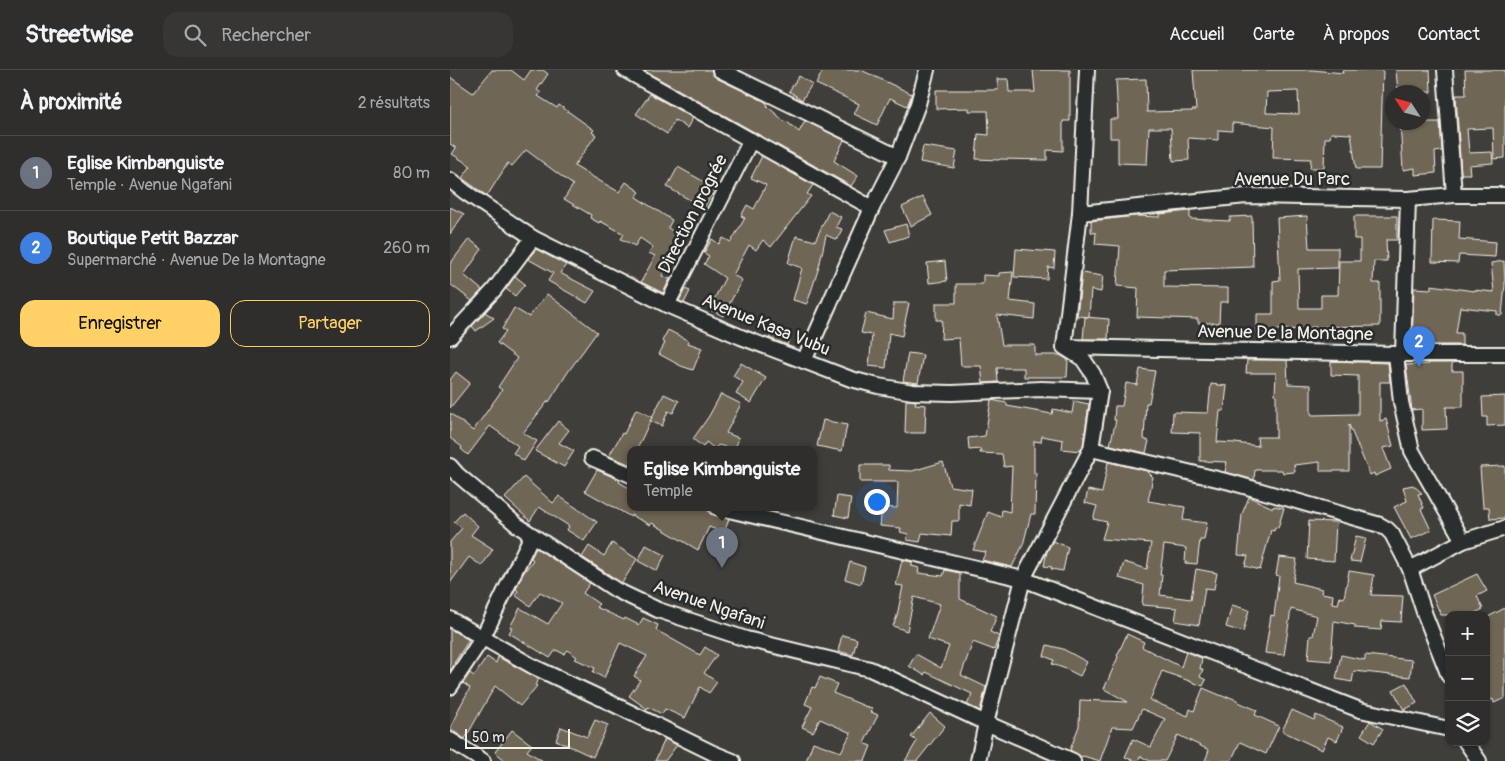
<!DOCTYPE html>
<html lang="fr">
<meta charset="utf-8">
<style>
:root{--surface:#2f2e2c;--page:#373634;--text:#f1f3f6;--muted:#a7a8a9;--line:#4a4a48;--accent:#ffd166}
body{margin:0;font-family:Pangolin,sans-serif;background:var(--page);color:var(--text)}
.controls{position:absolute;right:15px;bottom:15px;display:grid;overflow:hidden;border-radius:10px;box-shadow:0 1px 4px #0004}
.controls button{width:45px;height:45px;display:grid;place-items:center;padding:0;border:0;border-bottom:1px solid var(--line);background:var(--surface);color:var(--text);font:25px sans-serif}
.compass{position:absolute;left:935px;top:15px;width:45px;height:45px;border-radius:50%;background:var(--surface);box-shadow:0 1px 4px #0004;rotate:306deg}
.scale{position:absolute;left:15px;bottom:12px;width:105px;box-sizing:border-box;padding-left:5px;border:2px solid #f4f1e8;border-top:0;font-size:14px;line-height:18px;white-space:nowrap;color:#f4f1e8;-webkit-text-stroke:4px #2a2d2e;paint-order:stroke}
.you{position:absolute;left:426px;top:431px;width:18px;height:18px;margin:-12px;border:4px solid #fff;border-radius:50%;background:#1a73e8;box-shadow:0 0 0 8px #1a73e833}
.badge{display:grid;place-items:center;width:32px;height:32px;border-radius:50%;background:var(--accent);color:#fff;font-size:16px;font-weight:700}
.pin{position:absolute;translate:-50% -41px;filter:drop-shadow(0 1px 2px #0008)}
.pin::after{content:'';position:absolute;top:26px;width:18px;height:15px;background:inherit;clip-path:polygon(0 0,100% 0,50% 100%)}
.popup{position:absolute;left:177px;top:376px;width:190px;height:65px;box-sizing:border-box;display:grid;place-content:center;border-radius:10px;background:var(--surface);filter:drop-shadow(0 1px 4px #0005);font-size:16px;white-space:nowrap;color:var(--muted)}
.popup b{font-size:19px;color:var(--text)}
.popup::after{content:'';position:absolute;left:50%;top:100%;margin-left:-10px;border:10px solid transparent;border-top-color:var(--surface)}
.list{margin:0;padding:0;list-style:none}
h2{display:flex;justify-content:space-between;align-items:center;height:65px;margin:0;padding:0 20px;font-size:21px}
h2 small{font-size:16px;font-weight:400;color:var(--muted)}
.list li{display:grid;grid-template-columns:32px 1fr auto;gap:15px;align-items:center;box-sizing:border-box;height:75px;padding:0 20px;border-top:1px solid var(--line)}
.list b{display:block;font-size:19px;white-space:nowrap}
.list p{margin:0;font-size:16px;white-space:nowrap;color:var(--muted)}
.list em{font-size:16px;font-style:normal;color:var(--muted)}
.actions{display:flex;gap:10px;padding:15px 20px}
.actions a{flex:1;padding:11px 0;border:1px solid var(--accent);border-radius:15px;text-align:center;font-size:18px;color:var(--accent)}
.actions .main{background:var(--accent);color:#111}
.icon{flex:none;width:28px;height:28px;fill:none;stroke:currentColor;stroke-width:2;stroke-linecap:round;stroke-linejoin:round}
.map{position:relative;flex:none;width:1055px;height:691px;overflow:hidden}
header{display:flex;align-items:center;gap:30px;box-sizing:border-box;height:70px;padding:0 25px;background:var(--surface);border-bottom:1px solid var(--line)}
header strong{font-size:24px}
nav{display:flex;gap:28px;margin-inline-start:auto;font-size:18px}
.search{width:350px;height:45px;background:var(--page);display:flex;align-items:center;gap:12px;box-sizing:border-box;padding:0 18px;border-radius:15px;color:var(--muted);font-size:19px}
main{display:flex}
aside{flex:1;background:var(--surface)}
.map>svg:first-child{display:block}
</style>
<header>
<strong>Streetwise</strong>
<div class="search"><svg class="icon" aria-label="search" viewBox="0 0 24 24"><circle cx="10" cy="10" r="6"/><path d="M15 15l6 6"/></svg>Rechercher</div>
<nav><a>Accueil</a><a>Carte</a><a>À propos</a><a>Contact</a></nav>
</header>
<main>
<aside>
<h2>À proximité<small>2 résultats</small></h2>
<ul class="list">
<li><span class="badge" style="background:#6b7280">1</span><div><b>Eglise Kimbanguiste</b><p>Temple · Avenue Ngafani</p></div><em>80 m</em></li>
<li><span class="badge" style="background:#3f7fe0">2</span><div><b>Boutique Petit Bazzar</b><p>Supermarché · Avenue De la Montagne</p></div><em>260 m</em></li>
</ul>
<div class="actions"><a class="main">Enregistrer</a><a>Partager</a></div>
</aside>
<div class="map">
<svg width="1055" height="691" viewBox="0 0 1055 691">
<rect width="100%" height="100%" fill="#3f3e3a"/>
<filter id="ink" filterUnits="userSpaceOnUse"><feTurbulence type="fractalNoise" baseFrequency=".02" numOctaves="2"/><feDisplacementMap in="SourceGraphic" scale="10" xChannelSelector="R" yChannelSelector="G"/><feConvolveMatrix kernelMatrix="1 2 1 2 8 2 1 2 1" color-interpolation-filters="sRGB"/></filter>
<g filter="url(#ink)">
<g fill="#706657" stroke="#f4f1e8" fill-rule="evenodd">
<polygon points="42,0 61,0 74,10 81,0 93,0 98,4 87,20 91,23 88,26 107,38 109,35 144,60 142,62 146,65 124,96 169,122 176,112 190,122 186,127 222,150 218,158 230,166 224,174 232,177 226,189 222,186 212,206 220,209 213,223 191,212 205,186 199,183 203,177 190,168 185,176 171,169 174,164 150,151 149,153 140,148 141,145 114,129 123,115 76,80 62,96 58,93 37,126 12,108 21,96 2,84 6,78 0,74 0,7 23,23"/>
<polygon points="193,0 261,0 263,4 266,8 314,31 318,35 317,36 335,52 336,51 349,62 355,51 394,70 384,91 408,106 401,116"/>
<polygon points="373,0 411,0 462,24 460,29 457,36 440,28 427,55 404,44 409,34 366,14"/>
<polygon points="583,0 620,0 620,51 613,51 613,81 597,80 597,90 550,89 549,90 526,89 528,64 539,65 538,41 519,41 519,38 486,39 486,20 548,20 547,9 558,9 559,22 585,22"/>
<path d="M743,0h119l31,3 -1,-3h41l-3,99h-24l-5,-35 -20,-1 -1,5h-5l-1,30h-14l1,-9 -38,-1 1,-31 -42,-4v8l-14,-1v10l-30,-2 1,22 -16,1 -2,-33h-22l-2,36 -29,-1v-25h-8v-19h8l-2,-39 30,-1 1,33 45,-1v-1h4zM848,21l1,23 -33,-1 1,-21z"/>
<polygon points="946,0 980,0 981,22 948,22"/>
<polygon points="1015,0 1055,0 1055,88 1044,89 1043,58 1017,59 1019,83 1042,82 1043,93 1019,95 1020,104 1011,104 1006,25 1016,25"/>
<polygon points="349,6 362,14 352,30 339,21"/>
<polygon points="200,24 243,48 237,58 225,50 217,64 186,44"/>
<polygon points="950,52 990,52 992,81 985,82 986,103 965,105 965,98 953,100"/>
<polygon points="473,76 507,81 504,98 470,92"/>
<polygon points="312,86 363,115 357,124 361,126 321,177 313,170 306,180 299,175 283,205 292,210 273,246 259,239 275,208 254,194 259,186 254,183 262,169 269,174 273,168 281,172 295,148 291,146 297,135 304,139 316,115 301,108"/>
<polygon points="228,97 265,118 254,138 217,117"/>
<polygon points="473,127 482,145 461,156 452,137"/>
<polygon points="0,137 14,144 0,164"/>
<polygon points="379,141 391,147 386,157 392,159 387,170 376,165 369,197 357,234 343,230 352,198 338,193 346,166 365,171"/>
<polygon points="740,141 740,149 780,151 780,147 802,146 803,197 714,200 714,217 778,218 778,232 770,232 769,253 748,253 748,249 687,247 688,218 667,216 670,176 645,174 646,163 641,162 641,151 686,146 710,147 710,144"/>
<polygon points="857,146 859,178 888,178 888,198 848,199 849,238 871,238 871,225 888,225 889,191 910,191 910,169 904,169 904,146 947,146 947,170 936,170 937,191 924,191 923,213 930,213 930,256 861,257 861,259 822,260 822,264 807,264 807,244 823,244 823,211 830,210 827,148"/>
<polygon points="983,150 1010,151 1009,169 1046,172 1045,187 1009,185 1008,193 982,192"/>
<polygon points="456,154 459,166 440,172 435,160"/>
<polygon points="19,169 32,179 14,205 32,220 22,231 0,214 0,194"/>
<polygon points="86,179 116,195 110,203 145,221 137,233 98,211 103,203 78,189"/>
<polygon points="566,179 605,182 604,198 598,197 597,209 564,207"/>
<polygon points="495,191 497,211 479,213 477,193"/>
<polygon points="1054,191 1055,215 1052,245 1047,245 1047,241 1010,237 1006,263 1012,263 1012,275 980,275 980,272 962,272 964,218 981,219 981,215 1024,221 1024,220 1044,222 1041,193"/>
<polygon points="563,202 560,231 585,234 584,249 547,245 552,275 585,275 585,285 610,285 618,290 617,307 574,307 574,298 547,298 548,312 533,313 531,296 511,296 509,268 491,269 492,250 486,250 486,233 506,233 506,214 533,214 533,205 549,206 549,203"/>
<polygon points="632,203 653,206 651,222 641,220 639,247 627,246"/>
<polygon points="65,206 75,214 65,226 56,219"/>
<polygon points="235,219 240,221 234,233 229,231"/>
<polygon points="97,224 147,262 118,302 99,332 98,331 73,363 87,371 74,391 63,383 68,376 40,356 18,385 11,379 12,377 0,368 0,343 23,361 52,320 48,317 67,288 47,273 56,261 52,259 64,238 79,247"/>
<polygon points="444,233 459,233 452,266 439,263 436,298 419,296 422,265 411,263 416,243 443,249"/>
<polygon points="35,242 44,248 26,261 22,256"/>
<polygon points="635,247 659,249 658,269 633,269"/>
<polygon points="218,260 239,271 238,273 252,278 243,300 231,296 209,284 215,273 212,271"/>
<polygon points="324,260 340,268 337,275 319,268"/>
<polygon points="458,283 473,285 468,313 453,311"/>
<polygon points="797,290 837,290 838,314 861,315 861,344 863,345 908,344 908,306 881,305 881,291 938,293 940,312 930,312 930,351 936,349 943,376 933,378 941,399 925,406 924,403 920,405 899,355 899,401 870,401 870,392 844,395 845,402 833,403 832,400 805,400 804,410 775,402 777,392 750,391 750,363 722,362 723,342 758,343 761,314 777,316 774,341 770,341 767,372 785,373 808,376 807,367 826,367 826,325 825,325 826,303 796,303"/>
<polygon points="291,293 316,308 301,333 286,324 293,312 283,306"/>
<polygon points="979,293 1002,293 1002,301 1013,301 1013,337 996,337 997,359 972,360 972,339 962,340 956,295 979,294"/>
<polygon points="690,299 705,301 699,333 696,333 694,369 699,371 696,383 660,375 666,350 664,350 665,336 672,336 676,313 687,315"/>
<polygon points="6,302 20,313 0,338 0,310"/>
<polygon points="214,324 229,331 223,343 218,341 212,356 200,351"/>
<polygon points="271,324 291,334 276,363 289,368 285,379 268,375 265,379 256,372 253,377 243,369 259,346"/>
<polygon points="1055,326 1055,355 1037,356 1037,347 1033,347 1032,327"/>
<polygon points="456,330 466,331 465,334 476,335 475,363 455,363"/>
<polygon points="541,330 557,333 557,336 602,344 603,339 622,343 624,331 639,334 633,376 630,381 612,379 613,370 592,366 591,372 584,371 584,403 586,403 585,444 581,444 573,475 562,497 532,490 536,482 523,480 538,442 551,447 552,440 560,442 562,396 554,397 552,384 530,383 531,379 519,380 518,368 535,366"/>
<polygon points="186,339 202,347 187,379 181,379 181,391 179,394 159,386 172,363 174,364"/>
<polygon points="373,350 397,355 392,381 367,376"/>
<polygon points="108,351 119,360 109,373 124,381 114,397 85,381"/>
<polygon points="493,392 500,416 522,419 520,435 509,433 509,451 502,451 501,466 472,463 470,472 457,470 458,464 450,462 451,458 430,456 432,437 447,438 448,412 410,412 410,395 439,395 439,400 462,401"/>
<polygon points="658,392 697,401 703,407 698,431 735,437 733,450 757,453 754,470 750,470 747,494 735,493 736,478 714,475 710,505 712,505 710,525 741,529 746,499 767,503 764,519 755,518 749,555 725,551 727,538 692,535 694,515 669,508 674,492 697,499 701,473 652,469 657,452 643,449 647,436 635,433 638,420 652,423"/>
<polygon points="1055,396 1055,448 1040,449 1039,437 1033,437 1030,397"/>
<polygon points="147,400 170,410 169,412 181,419 181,437 257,437 260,444 279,449 274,463 259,457 248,480 202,453 200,455 181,445 181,447 135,421"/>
<polygon points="74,407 103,433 109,426 147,452 134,471 117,460 119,456 89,437 80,451 55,428"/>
<polygon points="963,415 972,423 968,424 974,438 971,439 981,460 961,469 944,437 957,431 953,417"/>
<polygon points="387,426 401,428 398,448 384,445"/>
<polygon points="799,427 823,438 824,436 834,438 828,458 825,457 824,461 821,460 810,500 795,496 798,486 788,485 792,444"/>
<polygon points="13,442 28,456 21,465 43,479 32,496 19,487 0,513 0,472 12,458 4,452"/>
<polygon points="859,451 886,452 884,491 857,489"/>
<polygon points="906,466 916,468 910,492 900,491"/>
<polygon points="603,471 618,477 613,501 601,499 602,497 594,496 597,481"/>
<polygon points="162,473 187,489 172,513 132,487 139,476 154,486"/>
<polygon points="196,475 215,485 207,501 188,491"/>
<polygon points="86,478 140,513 133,523 149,534 146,537 174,550 175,548 189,555 193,548 208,555 206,560 250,585 255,577 267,585 254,603 267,612 259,623 250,617 235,648 215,639 212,644 198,637 197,639 179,626 190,610 184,606 197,586 170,573 154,608 143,602 145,598 125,589 127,587 118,580 114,584 106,580 100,588 59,563 62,558 60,557 70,538 98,554 112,533 90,522 80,536 65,525 68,521 66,519 72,505 83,490 81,488"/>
<polygon points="829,487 847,489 843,512 872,519 871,523 883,525 882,533 888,534 890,527 894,528 899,501 924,505 921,525 953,526 951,552 932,551 931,560 905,558 905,555 884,551 881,591 858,589 860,566 863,566 867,546 841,539 834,585 815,583 821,545 824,546 829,506 826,505"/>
<polygon points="452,490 462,492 462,496 469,498 468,503 493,506 495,500 510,503 510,529 547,546 540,562 549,566 544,580 523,572 511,605 536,617 530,641 517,635 522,624 476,602 474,605 459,596 466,584 491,598 499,576 478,569 490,534 464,527 457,561 443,556 447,546 453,516 446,515"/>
<polygon points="400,492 415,497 411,514 395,509"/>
<polygon points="1027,504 1037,521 1027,526 1033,539 1021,545 991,545 982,525"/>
<polygon points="782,535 799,540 793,562 776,557"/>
<polygon points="1055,538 1055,628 1044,633 1043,629 1036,632 1036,548"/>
<polygon points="0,559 19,570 4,593 5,594 0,601"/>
<polygon points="677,564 694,572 692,577 731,597 736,582 752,588 750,599 753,599 750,607 756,610 753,616 712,601 700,630 738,646 740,639 744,641 753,618 777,628 777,626 789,631 788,632 807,640 805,645 829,656 816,684 790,672 781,691 755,691 759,680 728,665 715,691 700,691 690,686 688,691 685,691 675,687 683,669 701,677 715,649 692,639 683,658 662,657 650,691 633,686 632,687 620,680 629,656 630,630 678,632 654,619 668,587 667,586"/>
<polygon points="392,565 407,569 403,585 388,581"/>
<polygon points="597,575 613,579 637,592 630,606 616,599 602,594 604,590 594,586"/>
<polygon points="891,585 915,590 915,585 962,590 960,607 904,601 902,612 886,609"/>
<polygon points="37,587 46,593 48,587 89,609 85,615 87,616 70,636 45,616 15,669 0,659 8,643 7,642 20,618 13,613 20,603 24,606"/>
<polygon points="370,607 387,614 383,623 422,639 421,642 428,645 414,673 421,676 415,691 356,691 363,672 391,682 401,663 370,649 363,662 352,657 362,637 355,634 362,617 365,618"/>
<polygon points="956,613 967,633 954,640 943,620"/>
<polygon points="842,640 864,650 866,645 893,657 887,671 878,667 872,680 832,661"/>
<polygon points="480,643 495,656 467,691 455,691 467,671 461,667"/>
<polygon points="145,650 158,655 143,687 106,670 111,657 137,667"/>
<polygon points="920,651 933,659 924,673 911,665"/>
<polygon points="62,660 82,675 77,681 93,691 56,691 45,682"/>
<polygon points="215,669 227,675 215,691 205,691"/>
</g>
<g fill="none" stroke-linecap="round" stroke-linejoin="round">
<defs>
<g id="street">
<polyline points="175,0 422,138"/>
<polyline points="270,0 448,87"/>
<polyline points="995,0 1004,125"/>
<polyline points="0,110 15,122 83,168 217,235 291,267 401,309 428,316 463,322 502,323 591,319 650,321"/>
<polyline points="630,143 796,126 958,129 1004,125 1055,125"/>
<polyline points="217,235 301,70"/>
<polyline points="0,267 44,220 83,168"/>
<polyline points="615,277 946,284 1055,284"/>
<polyline points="946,284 951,332 962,381 1013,471"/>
<polyline points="953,284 958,129"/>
<polyline points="354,291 422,138 448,87 468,34 477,0"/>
<polyline points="641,379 780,412 930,455 937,459 942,464 960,499 975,545 999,606"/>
<polyline points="142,388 181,405"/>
<polyline points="0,396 7,404 67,455 82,465 166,520 208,540 296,569 420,599 536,653 623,691"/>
<polyline points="266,437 573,509 910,640 999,659"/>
<polyline points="960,499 1013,471 1055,458"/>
<polyline points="0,549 84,597 159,632 263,683 283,691"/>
<polyline points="0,617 33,567 82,465"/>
<polyline points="0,670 33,691"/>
<polyline points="1016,672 1029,691"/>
<polyline points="528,691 536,653 573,509 641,379 650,321 643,304 633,289 614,277 630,143 637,0"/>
</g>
</defs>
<use href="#street" stroke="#f4f1e8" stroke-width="18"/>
<use href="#street" stroke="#2a2d2e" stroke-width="14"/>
</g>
</g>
<g text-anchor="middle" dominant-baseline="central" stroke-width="5" stroke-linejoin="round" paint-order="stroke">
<g font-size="18" fill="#f4f1e8" stroke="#2a2d2e">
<text x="842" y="109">Avenue Du Parc</text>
<text transform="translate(243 144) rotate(-63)">Direction progrée</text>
<text transform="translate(316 255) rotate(22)">Avenue Kasa Vubu</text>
<text transform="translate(835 263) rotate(1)">Avenue De la Montagne</text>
<text transform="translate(259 535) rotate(19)">Avenue Ngafani</text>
</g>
</g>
</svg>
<div class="controls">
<button>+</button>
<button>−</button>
<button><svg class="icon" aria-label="layers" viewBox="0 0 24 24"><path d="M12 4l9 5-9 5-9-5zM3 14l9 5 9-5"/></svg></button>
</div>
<svg class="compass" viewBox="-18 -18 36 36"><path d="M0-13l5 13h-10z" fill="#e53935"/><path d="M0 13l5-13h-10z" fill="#a7a8a9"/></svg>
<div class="scale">50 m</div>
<div class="you"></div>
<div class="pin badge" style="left:272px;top:498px;background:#6b7280">1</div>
<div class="popup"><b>Eglise Kimbanguiste</b>Temple</div>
<div class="pin badge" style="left:969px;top:297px;background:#3f7fe0">2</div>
</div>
</main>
